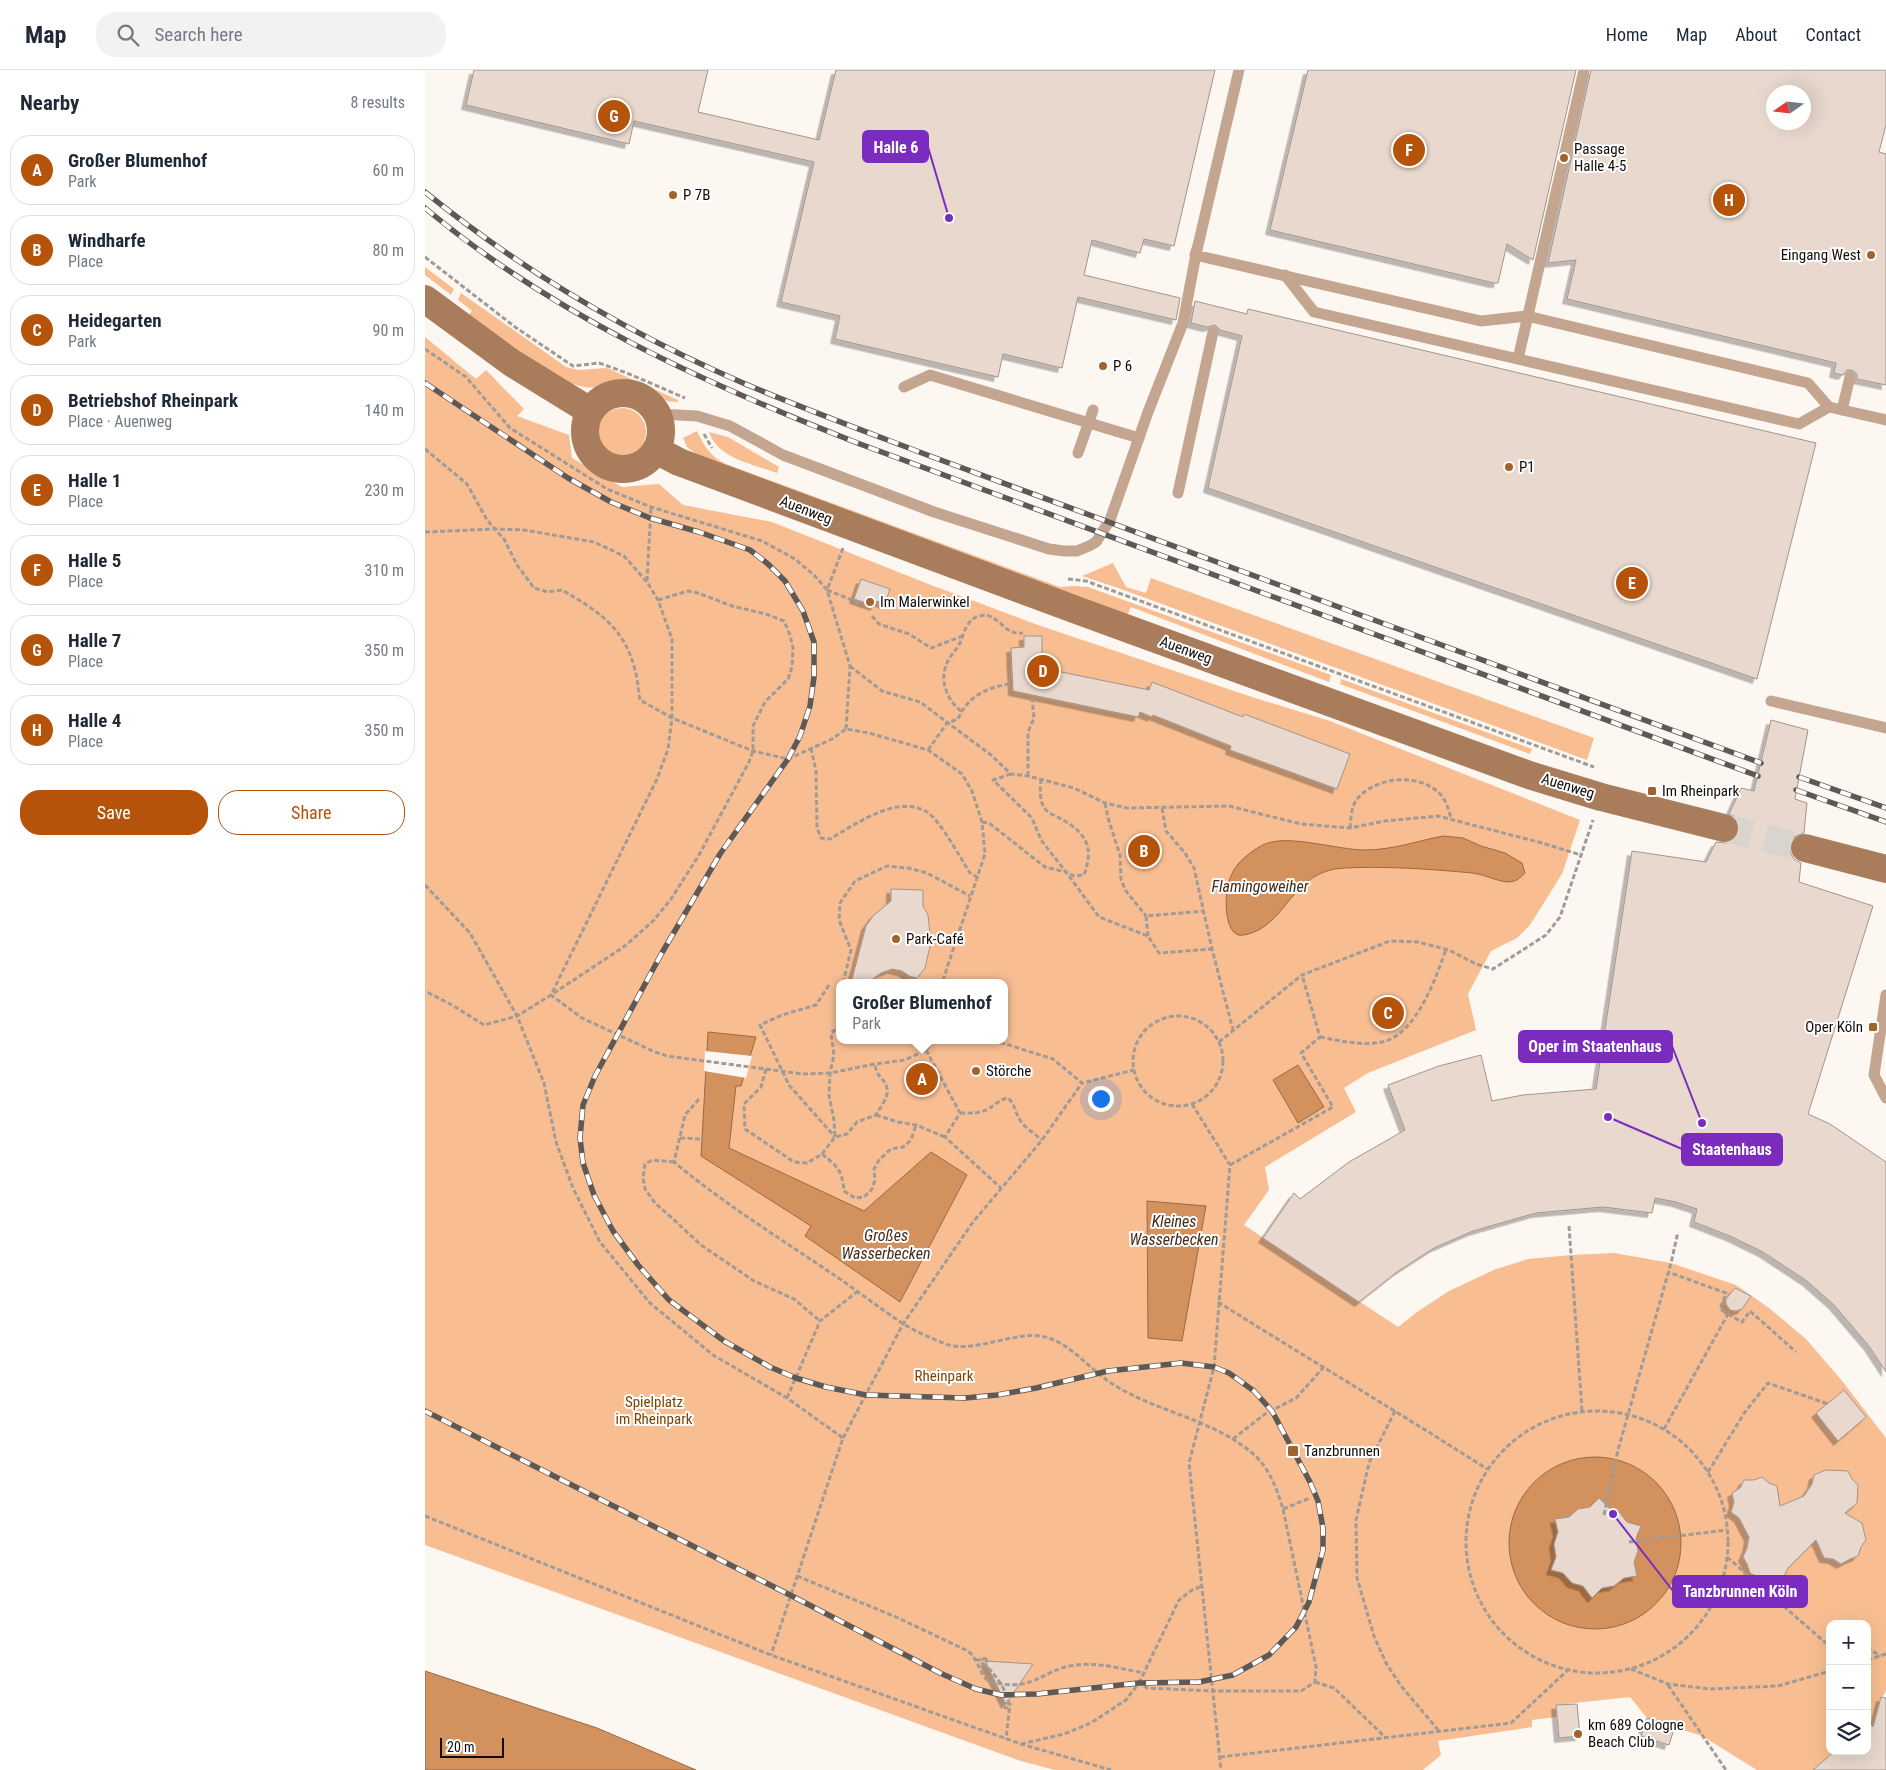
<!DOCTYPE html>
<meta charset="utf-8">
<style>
:root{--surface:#fff;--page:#f2f2f3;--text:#1f2937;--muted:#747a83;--line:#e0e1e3;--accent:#b45309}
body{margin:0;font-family:"Roboto Condensed",sans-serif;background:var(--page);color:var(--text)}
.controls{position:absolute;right:15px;bottom:15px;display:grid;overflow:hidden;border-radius:10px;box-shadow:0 5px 20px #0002}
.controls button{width:45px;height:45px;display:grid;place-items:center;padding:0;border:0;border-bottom:1px solid var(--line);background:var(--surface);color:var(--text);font:25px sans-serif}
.compass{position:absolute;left:1341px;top:15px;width:45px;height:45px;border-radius:50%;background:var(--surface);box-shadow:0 5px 20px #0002;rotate:256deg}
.scale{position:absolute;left:15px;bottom:12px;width:64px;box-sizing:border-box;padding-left:5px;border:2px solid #110c09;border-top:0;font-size:14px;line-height:18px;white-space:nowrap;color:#110c09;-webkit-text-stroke:4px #fff;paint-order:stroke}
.you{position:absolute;left:675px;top:1028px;width:18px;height:18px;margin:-12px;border:4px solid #fff;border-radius:50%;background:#1a73e8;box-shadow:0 0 0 8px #1a73e833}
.badge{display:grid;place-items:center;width:32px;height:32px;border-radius:50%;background:var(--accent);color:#fff;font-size:16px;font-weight:700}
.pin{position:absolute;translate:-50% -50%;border:2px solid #fff;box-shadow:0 1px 5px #0006}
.popup{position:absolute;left:411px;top:909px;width:172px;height:65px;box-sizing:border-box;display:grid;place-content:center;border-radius:10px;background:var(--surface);filter:drop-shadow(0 1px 4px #0005);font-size:16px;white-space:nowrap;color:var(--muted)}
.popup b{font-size:19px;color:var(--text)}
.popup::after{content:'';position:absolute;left:50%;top:100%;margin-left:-10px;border:10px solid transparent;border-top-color:var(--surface)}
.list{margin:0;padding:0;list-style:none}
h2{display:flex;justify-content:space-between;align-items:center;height:65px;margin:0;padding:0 20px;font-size:21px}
h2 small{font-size:16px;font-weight:400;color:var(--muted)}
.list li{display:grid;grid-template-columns:32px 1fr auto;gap:15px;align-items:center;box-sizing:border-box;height:70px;margin:0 10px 10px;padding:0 10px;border:1px solid var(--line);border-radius:20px}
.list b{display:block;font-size:19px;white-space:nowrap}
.list p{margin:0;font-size:16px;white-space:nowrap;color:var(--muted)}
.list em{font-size:16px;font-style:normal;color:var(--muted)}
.actions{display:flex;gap:10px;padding:15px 20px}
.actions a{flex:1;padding:11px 0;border:1px solid var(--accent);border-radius:20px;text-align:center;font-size:18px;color:var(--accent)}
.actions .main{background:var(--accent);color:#fff}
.icon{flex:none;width:28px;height:28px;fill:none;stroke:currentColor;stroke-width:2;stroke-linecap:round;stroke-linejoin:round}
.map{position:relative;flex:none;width:1461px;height:1700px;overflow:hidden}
header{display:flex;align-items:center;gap:30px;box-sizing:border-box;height:70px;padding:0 25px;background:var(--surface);border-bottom:1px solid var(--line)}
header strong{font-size:24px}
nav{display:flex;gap:28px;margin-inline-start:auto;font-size:18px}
.search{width:350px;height:45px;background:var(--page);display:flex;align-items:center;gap:12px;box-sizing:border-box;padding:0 18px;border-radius:20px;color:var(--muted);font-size:19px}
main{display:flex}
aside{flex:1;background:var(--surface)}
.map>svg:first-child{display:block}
</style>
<header>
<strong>Map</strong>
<div class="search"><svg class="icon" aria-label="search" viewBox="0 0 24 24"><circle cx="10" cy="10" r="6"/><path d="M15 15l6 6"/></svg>Search here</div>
<nav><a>Home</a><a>Map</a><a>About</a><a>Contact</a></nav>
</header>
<main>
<aside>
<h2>Nearby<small>8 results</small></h2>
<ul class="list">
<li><span class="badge">A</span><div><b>Großer Blumenhof</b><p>Park</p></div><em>60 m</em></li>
<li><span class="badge">B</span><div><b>Windharfe</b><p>Place</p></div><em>80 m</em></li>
<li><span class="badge">C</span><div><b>Heidegarten</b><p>Park</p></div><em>90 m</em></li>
<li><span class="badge">D</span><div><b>Betriebshof Rheinpark</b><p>Place · Auenweg</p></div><em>140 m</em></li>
<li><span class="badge">E</span><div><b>Halle 1</b><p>Place</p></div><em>230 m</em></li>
<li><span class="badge">F</span><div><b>Halle 5</b><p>Place</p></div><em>310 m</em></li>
<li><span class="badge">G</span><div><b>Halle 7</b><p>Place</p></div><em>350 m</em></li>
<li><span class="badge">H</span><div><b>Halle 4</b><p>Place</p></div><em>350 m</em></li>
</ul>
<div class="actions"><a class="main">Save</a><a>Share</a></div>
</aside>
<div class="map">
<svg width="1461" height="1700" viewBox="0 0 1461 1700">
<defs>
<filter id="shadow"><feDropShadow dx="-4.5" dy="4.5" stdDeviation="0" flood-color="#0004"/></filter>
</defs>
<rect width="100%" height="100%" fill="#fdf7f2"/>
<g fill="#f8be92" fill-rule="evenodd">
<polygon points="0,197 29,219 26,225 0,205"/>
<path d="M36,223l105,74 12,3 29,-2 71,32v2c-18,1 -31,-15 -49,-18 -15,-3 -30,6 -45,3 -22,-4 -39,-18 -57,-30 -20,-13 -40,-27 -60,-40l5,-6 -14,-11z"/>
<path d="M0,267l51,42 10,-9 38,39 -7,7 52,19 3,23 50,29 37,-3 24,21 89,17 159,63 107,40 217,73 75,23 250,99 -18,54 -32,51 -13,13 -26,13 -23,43 8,36 -108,43 -24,15 12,24 -91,55 4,23 -25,35 154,102 19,-15 32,-21 47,-22 32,-10 43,-4 43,-2 57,10 65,22 33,23 37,31 37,43 43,56v253c-8,12 -10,24 -11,38l-6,-6 -2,1v-100h-37v127h5l-22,19h-56l-55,-34 -55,-18 -17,-21 -74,8 1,12 -25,3v7l-94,14 3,14 -18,15h-368l-34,-9 -596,-216zM414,913h166v57h-166z"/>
<circle cx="197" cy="362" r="24"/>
<path d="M272,361c7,15 14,26 29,33l334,123 13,-1 15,1 243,88 -2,7 -198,-75 -4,8 -431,-161 -9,-7 -4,-9z"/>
<path d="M284,362l19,5 51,30 -2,6c-24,-9 -59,-14 -68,-41z"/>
<polygon points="688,493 701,517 721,523 726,508 1169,668 1162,690 696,519 657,506"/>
<polygon points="916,609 1107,679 1105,684 915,614"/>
</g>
<g fill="#d3915d" stroke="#996944">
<path d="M1018,766l20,2 18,8 24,7 17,10 3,10c-4,4 -9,9 -16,9 -11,0 -25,-8 -37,-9 -42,-4 -86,-7 -128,-5 -55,3 -56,59 -100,67 -19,4 -19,-33 -17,-46 2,-10 6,-20 13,-27 7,-7 18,-16 28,-19 23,-8 71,7 97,7 27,0 52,-9 78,-14z"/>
<polygon points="283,962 331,967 316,1016 311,1016 304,1078 439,1141 506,1082 542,1105 475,1232 380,1166 386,1156 276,1086"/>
<polygon points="873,995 899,1037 873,1053 848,1010"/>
<polygon points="722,1131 781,1136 757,1271 723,1268"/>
<circle cx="1170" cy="1473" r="86"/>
<polygon points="0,1601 172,1658 271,1700 0,1700"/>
</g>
<polygon fill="#fdf7f2" points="280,981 327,986 321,1008 279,1001"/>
<g fill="#e8d8cd" stroke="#a3948a" fill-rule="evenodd" filter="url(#shadow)">
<polygon points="49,0 283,0 273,42 394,70 411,0 790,0 749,176 719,169 715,183 667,170 659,205 755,228 751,250 653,227 637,298 578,284 573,307 410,269 415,246 356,232 389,92 209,51 204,74 41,35"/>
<polygon points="883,0 1151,0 1108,190 1082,174 1073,213 1069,213 845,160"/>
<path d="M1166,0h295v55l-7,27 7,2v231l-29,-6v-5l-5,-4h-5l-4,5 -9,-2 2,-10 -269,-64 9,-39 -28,3zM1348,22h30v30h-30z"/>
<polygon points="770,231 822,244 823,239 1391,373 1332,609 783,418 817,266 795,260 790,255 782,257 766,253"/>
<polygon points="436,509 465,519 460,534 452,531 450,536 429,529"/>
<polygon points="599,566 617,566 617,598 724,620 727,612 818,647 819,644 925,684 912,719 805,680 806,676 728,645 727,647 715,642 713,647 588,621 586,578 599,577"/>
<polygon points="1346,650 1383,660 1370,729 1382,733 1379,763 1369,767 1365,775 1365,782 1369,789 1376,793 1374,812 1448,836 1383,1044 1405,1054 1461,1092 1461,1302 1444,1276 1409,1235 1382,1211 1338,1182 1305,1166 1269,1152 1272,1139 1251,1132 1230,1128 1227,1143 1178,1137 1111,1143 1048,1161 1009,1178 972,1202 934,1232 838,1168 869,1123 875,1129 924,1092 980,1060 963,1015 1014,996 1056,985 1067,1031 1098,1025 1171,1019 1207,781 1281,792 1291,772 1303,773 1310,769 1314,762 1314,754 1310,747 1304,744 1316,718 1329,721"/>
<polygon points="466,819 498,820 498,836 503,845 506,872 500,898 492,908 484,906 477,901 467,899 456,903 442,913 426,913 441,856 448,846 466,831"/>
<polygon points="1310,1218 1326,1226 1317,1239 1311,1241 1305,1240 1301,1234 1301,1229"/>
<polygon points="1419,1320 1441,1347 1413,1371 1391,1343"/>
<polygon points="1401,1400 1423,1401 1427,1409 1433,1415 1432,1433 1420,1443 1437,1453 1441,1470 1436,1477 1433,1486 1425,1489 1416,1494 1408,1489 1399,1488 1391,1470 1363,1498 1359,1506 1341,1511 1325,1503 1322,1494 1318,1487 1322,1478 1324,1467 1314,1448 1306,1442 1309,1432 1307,1423 1315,1418 1319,1410 1329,1410 1337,1407 1344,1413 1352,1416 1355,1436 1379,1426 1387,1414 1389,1405"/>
<polygon points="1174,1428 1184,1438 1194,1442 1202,1452 1216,1456 1211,1468 1213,1481 1209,1492 1212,1506 1199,1508 1189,1516 1177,1518 1167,1528 1158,1516 1147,1513 1138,1503 1126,1500 1131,1487 1129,1474 1133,1462 1130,1449 1144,1447 1153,1439 1165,1437"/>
<polygon points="560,1591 608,1594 581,1634"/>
<polygon points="1456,1627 1461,1628 1461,1700 1388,1700 1410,1681 1442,1681 1442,1650 1448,1657"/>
<polygon points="1152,1634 1155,1666 1134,1668 1131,1635"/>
<polygon points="1222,1648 1250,1656 1244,1675 1216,1666"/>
</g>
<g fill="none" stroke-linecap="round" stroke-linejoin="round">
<polyline stroke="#dad4cf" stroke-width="28" stroke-dasharray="28 14" stroke-linecap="butt" points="1299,758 1380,778"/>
<g stroke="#a19b97" stroke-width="3" stroke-dasharray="5 2.5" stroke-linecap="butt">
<polyline points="0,187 90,257 148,296 174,293 202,303 260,328"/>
<polyline points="0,279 41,307 85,358 182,419 226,437 337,471 370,489 390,506 402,520 425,596 421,659"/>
<polyline points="279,364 287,378"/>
<path d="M0,379l42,35 20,36 17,19 13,26 17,23 14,4 14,-2c35,20 63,38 73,80 3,10 3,20 5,30l32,18 81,33 35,8 44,-20 14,-10 23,4 59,17 34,24 10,17 10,31 3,32 -43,129"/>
<polyline points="0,462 70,459 99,460 169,472 199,486 222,512 233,530 247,569 247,648 243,679 232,709 126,925 92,946 59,955 27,935 0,921"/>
<polyline points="418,478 402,520 437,534"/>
<polyline points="643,509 661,511 1169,697"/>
<polyline points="222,511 226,437"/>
<polyline points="233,530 263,521 273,523 307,536 341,544 359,551 365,565 368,578 367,597 363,609 340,632 328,656 328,681 324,692 274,785 246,829 229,850 200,876 126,925 157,948 230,982 242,986 378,1004 405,1003 450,994 480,990 501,980 509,970"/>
<polyline points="447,546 454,554 484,564 506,578 538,566"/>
<polyline points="425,596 457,621 495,632 566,685 586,704 603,706 649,718 680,733 702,738 804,736 876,754 925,758 960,751 1013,746 1117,773 1156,785"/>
<path d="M536,641c-14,-11 -22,-31 -14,-48 3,-7 9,-13 13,-20 4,-10 7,-24 19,-27 20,-5 23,20 44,17"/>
<path d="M386,678l5,23 1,57 4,10 9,1c26,-15 67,-45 97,-27 13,8 34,47 43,61l7,4"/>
<path d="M503,680l19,-27 11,-4c9,-22 29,-32 52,-35"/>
<path d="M586,704l-18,6 39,38 9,22 25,32 8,4 10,-1c10,-27 3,-41 -21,-55 -5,-3 -13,-6 -17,-10 -7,-8 -6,-20 -5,-30"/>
<polyline points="603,706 603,662 609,648 607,628"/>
<polyline points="680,733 683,748 695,785 696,810 701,821 721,846"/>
<polyline points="737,738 741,761 760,783 769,798 787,879 808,960"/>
<polyline points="557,752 564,753 620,797 641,802 674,847 723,866 734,883 787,879"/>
<path d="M925,758c1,-10 1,-22 8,-30 18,-21 59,-25 80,-6 8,7 11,18 13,27"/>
<polyline points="0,815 45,863 92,946 119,1013 131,1072 148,1118 175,1172 225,1233 288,1285 362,1328 418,1368 346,1585"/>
<polyline points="723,866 721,846 779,841"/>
<polyline points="418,913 426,880 414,850 415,833 430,811 462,796 483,798 502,803 545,826"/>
<polyline points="404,915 391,935 357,945 335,955 364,1015 410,1067"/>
<circle cx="753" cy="991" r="45"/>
<path d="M895,967c21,4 42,9 62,5 34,-7 54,-64 64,-93"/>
<polyline points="568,970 628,989 657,1013 709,1000"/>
<polyline points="794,972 877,905 965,871 993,872 1024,880 1051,894 1068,899 1121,865 1135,847 1168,750"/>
<polyline points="501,980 535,1043 520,1067 576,1118"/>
<path d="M341,999l-5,18 -17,17 1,25 49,33 13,1 15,-9 13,-17 12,-3 10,-12 19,-7c5,-9 15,-20 10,-30 -5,-10 -9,-7 -11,-21"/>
<path d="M274,1029l-14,16 -11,47c49,41 104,75 157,111 24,16 47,34 71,50 12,8 27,14 41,20 26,12 69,-11 97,-7 28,4 48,32 71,47 44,29 100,35 141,70 17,14 25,36 31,56l33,158 -1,15"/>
<polyline points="767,1034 805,1095 789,1297 764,1393 796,1700"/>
<path d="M535,1043c10,0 19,1 28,-4 7,-4 12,-10 20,-11 7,6 7,14 12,22 5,8 15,14 22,20"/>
<polyline points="451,1045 473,1052 491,1055 520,1067"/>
<polyline points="410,1066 409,1050 404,1026 405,1003 409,985 406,963 414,957"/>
<polyline points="255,1068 276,1069"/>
<path d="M397,1084c16,13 20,16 22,37l11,7 9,-1 8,-8 3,-9 -1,-11 5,-9 12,-11 12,-2 8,-7 5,-15"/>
<polyline points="249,1092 227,1090 220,1094 218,1108 220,1119 230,1133 247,1148 276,1175 329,1211 369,1229 395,1251"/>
<polyline points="805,1095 908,1037 876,983 895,967 877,905"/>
<polyline points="1144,1156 1157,1341"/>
<path d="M793,1232c89,56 180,110 269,167"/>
<polyline points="1303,1244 1317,1252 1325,1241 1371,1282"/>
<polyline points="362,1328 395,1251 433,1221"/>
<polyline points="970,1341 944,1393 931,1450 932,1508 949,1566 961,1593 976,1616 1014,1661"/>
<circle cx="1172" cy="1472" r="131"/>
<polyline points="1239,1359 1303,1244 1295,1239 1301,1223 1243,1202"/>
<polyline points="418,1368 478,1254 548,1152 617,1070 657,1013"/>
<polyline points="808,1369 840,1344 871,1328 898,1298"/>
<polyline points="1283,1402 1320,1342 1343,1313 1403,1334"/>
<polyline points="858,1439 885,1428"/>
<polyline points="1179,1445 1193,1380 1246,1193 1253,1162"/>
<polyline points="0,1446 346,1585 596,1674 686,1700"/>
<polyline points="1204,1472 1302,1460"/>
<polyline points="1302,1487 1402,1574 1405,1574"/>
<path d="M372,1506l99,41 72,34c10,8 11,21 19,29 4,3 10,3 15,4 34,5 43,-15 73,-19 23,-3 47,4 69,8"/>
<polyline points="1442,1577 1455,1586"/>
<path d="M561,1588l-3,1v5c9,5 29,32 25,44l-5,-1"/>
<polyline points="551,1590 556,1590 557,1593 559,1595 562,1593 561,1588"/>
<polyline points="1442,1590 1461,1584"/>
<polyline points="1206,1599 1243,1614 1285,1619 1353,1616 1405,1601"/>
<polyline points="890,1612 909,1618 961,1668"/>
<polyline points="714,1613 754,1530 767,1520 777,1516"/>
<polyline points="1243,1615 1301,1700"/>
<polyline points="578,1637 580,1632 585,1634 581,1669"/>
<polyline points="596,1674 639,1664 666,1653 701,1630 714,1613 722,1618 788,1621 876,1621 890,1612"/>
<polyline points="795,1687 1086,1653 1143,1600"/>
</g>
<g stroke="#c4a690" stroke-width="11">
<polyline points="772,179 770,185 1056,251 1102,246 1383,313 1404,337 1461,350"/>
<polyline points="860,205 889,242 1374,354 1404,337"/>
<polyline points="1093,289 1159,0"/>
<polyline points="479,317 505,305 714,368"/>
<polyline points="1417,340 1425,307"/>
<polyline points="233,344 272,346 305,356 358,385 509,442 624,479 639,481 652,481 664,476 671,472 685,450 723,342 758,253 771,184 814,0"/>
<polyline points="653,383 668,340"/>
<polyline points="753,423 788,262"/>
<polyline points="1346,631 1461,658"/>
<polyline points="1461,925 1449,1005 1461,1028"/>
</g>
<g stroke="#a97d5c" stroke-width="28">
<polyline points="0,229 87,293 165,341"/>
<circle cx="198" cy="361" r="38"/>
<polyline points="231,380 254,392 654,541 1104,705 1176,727 1299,758"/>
<polyline points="1380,778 1461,799"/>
</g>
<defs>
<g id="rail">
<path d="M0,122c96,78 205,142 318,191 61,26 124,49 187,73l831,307"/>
<path d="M0,138c128,107 281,176 435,236l898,332"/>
<polyline points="0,313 143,408 186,432 225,448 274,462 325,480 343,494 360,511 378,541 389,572 389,607 385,636 375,666 363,689 295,784 238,881 170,1006 158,1035 155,1068 158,1093 169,1125 188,1161 213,1195 244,1230 299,1271 345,1297 371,1308 401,1317 441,1325 540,1328 572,1325 611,1318 683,1301 756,1293 789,1297 804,1303 829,1321 847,1341 885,1412 893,1431 898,1458 898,1480 884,1532 871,1557 844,1585 808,1605 774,1612 714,1613 612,1624 576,1625 551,1619 515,1603 367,1526 0,1341"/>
<polyline points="1374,707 1461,738"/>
<polyline points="1371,720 1461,752"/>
</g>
</defs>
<use href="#rail" stroke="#5f5956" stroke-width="5.5"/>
<use href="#rail" stroke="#fff" stroke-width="4" stroke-dasharray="11" stroke-linecap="butt"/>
</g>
<g fill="#a2622b" stroke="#fff" stroke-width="2">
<circle cx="1139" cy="88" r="5"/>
<circle cx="248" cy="125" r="5"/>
<circle cx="1446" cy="185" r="5"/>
<circle cx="678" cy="296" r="5"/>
<circle cx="1084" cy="397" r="5"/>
<circle cx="445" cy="532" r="5"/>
<rect x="1222" y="716" width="10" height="10" rx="2.5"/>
<circle cx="471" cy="869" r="5"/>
<rect x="1443" y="952" width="10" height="10" rx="2.5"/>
<circle cx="551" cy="1001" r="5"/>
<rect x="862" y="1375" width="12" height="12" rx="2.5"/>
<circle cx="1153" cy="1664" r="5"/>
</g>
<g text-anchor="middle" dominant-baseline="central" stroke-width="4" stroke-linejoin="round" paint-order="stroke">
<g font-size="15" fill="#110c09" stroke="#fff" text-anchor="start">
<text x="1149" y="79">Passage<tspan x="1149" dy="17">Halle 4-5</tspan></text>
<text x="258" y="125">P 7B</text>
<text x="1436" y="185" text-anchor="end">Eingang West</text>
<text x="688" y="296">P 6</text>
<text x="1094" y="397">P1</text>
<text x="455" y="532">Im Malerwinkel</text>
<text x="1237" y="721">Im Rheinpark</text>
<text x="481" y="869">Park-Café</text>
<text x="1438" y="957" text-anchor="end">Oper Köln</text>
<text x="561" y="1001">Störche</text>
<text x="879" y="1381">Tanzbrunnen</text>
<text x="1163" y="1655">km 689 Cologne<tspan x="1163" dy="17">Beach Club</tspan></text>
</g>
<g font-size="15" fill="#110c09" stroke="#fff">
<text transform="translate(381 440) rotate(21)">Auenweg</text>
<text transform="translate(761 580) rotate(20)">Auenweg</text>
<text transform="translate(1143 716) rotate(17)">Auenweg</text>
</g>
<g font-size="15" fill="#7f4200" stroke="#fff">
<text x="519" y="1306">Rheinpark</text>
<text x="229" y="1332">Spielplatz<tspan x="229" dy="17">im Rheinpark</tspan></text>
</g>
<g font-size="16" font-style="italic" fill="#462a14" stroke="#fff">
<text x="835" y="816">Flamingoweiher</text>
<text x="749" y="1151">Kleines<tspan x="749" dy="18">Wasserbecken</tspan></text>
<text x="461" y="1165">Großes<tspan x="461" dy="18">Wasserbecken</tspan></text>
</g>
</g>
<path fill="none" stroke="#7b2cbf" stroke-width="2" d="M524 148L503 77M1277 1053L1247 976M1183 1047L1257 1079M1188 1444L1248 1521"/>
<g fill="#7b2cbf" stroke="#fff" stroke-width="2">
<circle cx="524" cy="148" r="5"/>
<circle cx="1277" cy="1053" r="5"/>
<circle cx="1183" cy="1047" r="5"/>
<circle cx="1188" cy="1444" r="5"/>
</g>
<g fill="#7b2cbf" stroke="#7b2cbf" stroke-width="2">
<rect x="438" y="61" width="65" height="31" rx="5"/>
<rect x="1094" y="961" width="153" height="31" rx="5"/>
<rect x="1257" y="1064" width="100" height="31" rx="5"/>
<rect x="1248" y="1506" width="134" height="31" rx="5"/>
</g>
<g font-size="16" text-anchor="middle" font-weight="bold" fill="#fff">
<text x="471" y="83">Halle 6</text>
<text x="1170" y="982">Oper im Staatenhaus</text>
<text x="1307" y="1085">Staatenhaus</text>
<text x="1315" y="1527">Tanzbrunnen Köln</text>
</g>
</svg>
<div class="controls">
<button>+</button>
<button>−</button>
<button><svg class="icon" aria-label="layers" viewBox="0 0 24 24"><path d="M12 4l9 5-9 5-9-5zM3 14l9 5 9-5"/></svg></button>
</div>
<svg class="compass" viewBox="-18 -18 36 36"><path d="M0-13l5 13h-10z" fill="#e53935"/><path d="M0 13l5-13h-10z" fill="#747a83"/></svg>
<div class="scale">20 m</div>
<div class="you"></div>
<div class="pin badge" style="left:497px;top:1009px">A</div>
<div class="popup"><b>Großer Blumenhof</b>Park</div>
<div class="pin badge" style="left:719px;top:781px">B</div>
<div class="pin badge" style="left:963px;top:943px">C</div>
<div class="pin badge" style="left:618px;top:601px">D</div>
<div class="pin badge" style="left:1207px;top:513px">E</div>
<div class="pin badge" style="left:984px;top:80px">F</div>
<div class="pin badge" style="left:189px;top:46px">G</div>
<div class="pin badge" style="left:1304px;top:130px">H</div>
</div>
</main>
